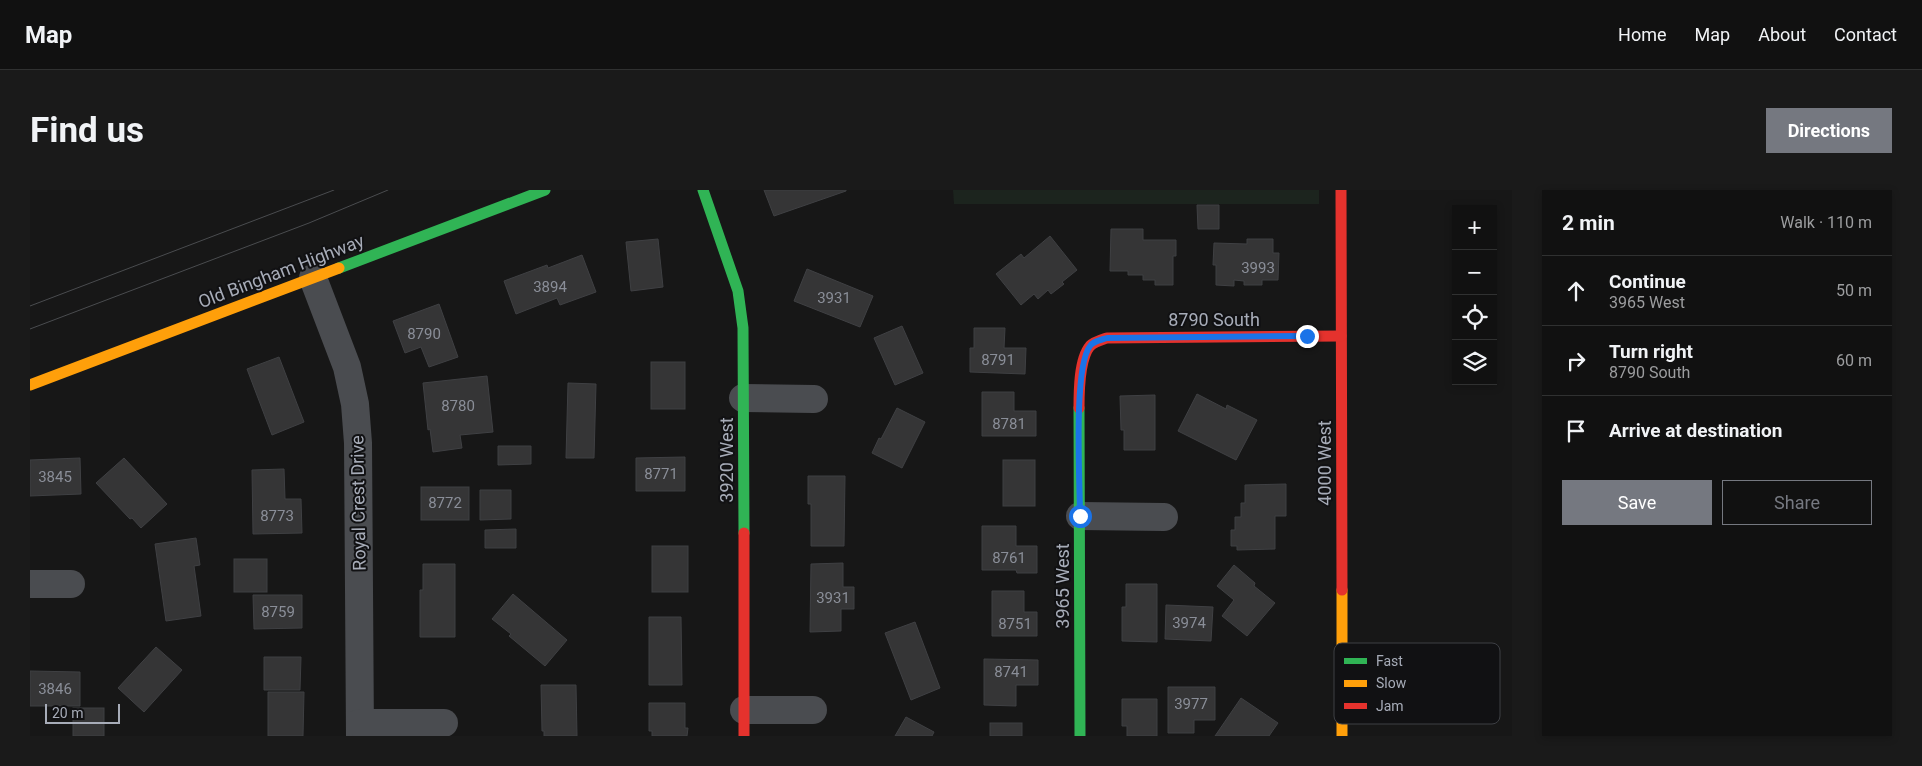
<!DOCTYPE html>
<meta charset="utf-8">
<style>
:root{--surface:#111;--page:#1a1a1a;--text:#f1f3f6;--muted:#9c9d9f;--line:#303131;--accent:#757880}
body{margin:0;font-family:Roboto,sans-serif;background:var(--page);color:var(--text)}
.controls{position:absolute;right:15px;top:15px;display:grid;overflow:hidden;border-radius:0px;box-shadow:0 2px 8px #0003}
.controls button{width:45px;height:45px;display:grid;place-items:center;padding:0;border:0;border-bottom:1px solid var(--line);background:var(--surface);color:var(--text);font:25px sans-serif}
.scale{position:absolute;left:15px;bottom:12px;width:75px;box-sizing:border-box;padding-left:5px;border:2px solid #a7acb8;border-top:0;font-size:14px;line-height:18px;white-space:nowrap;color:#a7acb8;-webkit-text-stroke:4px #111113;paint-order:stroke}
.stop{position:absolute;width:15px;height:15px;margin:-11px;border:4px solid #1a73e8;border-radius:50%;background:#fff}
.stop.end{background:#1a73e8;border-color:#fff;box-shadow:0 1px 5px #0008}
.list{margin:0;padding:0;list-style:none}
h2{display:flex;justify-content:space-between;align-items:center;height:65px;margin:0;padding:0 20px;font-size:21px}
h2 small{font-size:16px;font-weight:400;color:var(--muted)}
.list li{display:grid;grid-template-columns:32px 1fr auto;gap:15px;align-items:center;box-sizing:border-box;height:70px;padding:0 20px;border-top:1px solid var(--line)}
.list b{display:block;font-size:19px;white-space:nowrap}
.list p{margin:0;font-size:16px;white-space:nowrap;color:var(--muted)}
.list em{font-size:16px;font-style:normal;color:var(--muted)}
.actions{display:flex;gap:10px;padding:15px 20px}
.actions a{flex:1;padding:11px 0;border:1px solid var(--accent);border-radius:0px;text-align:center;font-size:18px;color:var(--accent)}
.actions .main{background:var(--accent);color:#fff}
.icon{flex:none;width:28px;height:28px;fill:none;stroke:currentColor;stroke-width:2;stroke-linecap:round;stroke-linejoin:round}
.map{position:relative;flex:none;width:1482px;height:546px;overflow:hidden;border-radius:0px}
header{display:flex;align-items:center;gap:30px;box-sizing:border-box;height:70px;padding:0 25px;background:var(--surface);border-bottom:1px solid var(--line)}
header strong{font-size:24px}
nav{display:flex;gap:28px;margin-inline-start:auto;font-size:18px}
.intro{display:flex;align-items:center;justify-content:space-between;box-sizing:border-box;height:120px;padding:0 30px}
h1{margin:0;font-size:35px}
.button{padding:12px 22px;border-radius:0px;background:var(--accent);color:#fff;font-size:18px;font-weight:700}
main{display:flex;gap:30px;padding:0 30px}
aside{flex:1;background:var(--surface);border-radius:0px;box-shadow:0 2px 8px #0003}
.map>svg:first-child{display:block}
</style>
<header>
<strong>Map</strong>
<nav><a>Home</a><a>Map</a><a>About</a><a>Contact</a></nav>
</header>
<div class="intro"><h1>Find us</h1><a class="button">Directions</a></div>
<main>
<div class="map">
<svg width="1482" height="546" viewBox="0 0 1482 546">
<rect width="100%" height="100%" fill="#171717"/>
<polygon fill="#1c241e" points="923,0 1289,0 1289,14 924,14"/>
<g fill="#353536" stroke="#3f4043">
<polygon points="734,0 816,0 816,1 744,26"/>
<polygon points="1167,15 1189,15 1189,39 1168,39"/>
<polygon points="1081,39 1113,39 1113,50 1146,50 1146,66 1143,66 1143,95 1125,95 1125,90 1113,90 1113,85 1098,85 1098,81 1080,81"/>
<polygon points="1020,46 1047,80 1032,92 1034,94 1021,104 1018,100 1008,109 1004,104 991,115 966,84 991,64 994,68"/>
<polygon points="628,49 633,97 601,101 596,52"/>
<polygon points="1217,49 1243,49 1243,63 1249,63 1248,90 1232,90 1232,95 1214,95 1214,91 1204,90 1204,96 1186,95 1186,75 1183,75 1184,53 1217,54"/>
<polygon points="552,65 566,102 530,115 527,108 486,124 474,91 517,75 518,78"/>
<polygon points="777,79 843,106 830,137 764,111"/>
<polygon points="409,114 428,167 399,177 391,157 375,163 363,131"/>
<polygon points="872,136 893,183 865,195 844,148"/>
<polygon points="944,138 975,138 974,158 996,158 995,184 940,182 940,158 944,158"/>
<polygon points="249,167 274,232 242,245 217,179"/>
<rect x="621" y="172" width="34" height="47"/>
<polygon points="457,186 463,242 430,245 432,258 403,262 400,239 398,240 393,193"/>
<polygon points="538,193 566,194 564,268 536,268"/>
<polygon points="952,202 984,202 984,221 1006,221 1006,246 952,246"/>
<polygon points="1167,204 1196,219 1197,215 1227,230 1206,270 1148,241"/>
<polygon points="1125,205 1125,260 1094,260 1094,240 1091,240 1090,206"/>
<polygon points="867,218 895,232 872,278 842,263 849,248 851,249"/>
<polygon points="468,256 501,256 501,274 468,275"/>
<polygon points="655,267 655,301 606,301 606,268"/>
<polygon points="50,268 51,304 0,306 0,270"/>
<polygon points="94,268 137,314 111,338 102,328 100,329 66,293"/>
<rect x="973" y="270" width="32" height="46"/>
<polygon points="254,279 255,309 271,309 272,343 223,344 222,280"/>
<polygon points="778,286 815,286 814,356 781,356 781,314 778,314"/>
<polygon points="1256,294 1256,326 1245,326 1245,359 1207,360 1207,356 1201,356 1201,340 1205,340 1205,327 1211,327 1211,313 1215,313 1215,295"/>
<rect x="391" y="297" width="48" height="33"/>
<polygon points="450,300 481,300 481,329 450,330"/>
<polygon points="952,336 986,336 986,356 1007,356 1007,383 987,383 986,380 952,380"/>
<polygon points="486,339 486,358 455,358 455,340"/>
<polygon points="166,348 170,375 164,376 171,426 136,431 125,354"/>
<rect x="622" y="356" width="36" height="46"/>
<rect x="204" y="369" width="33" height="33"/>
<polygon points="813,373 813,397 824,397 824,419 811,419 811,441 780,442 781,374"/>
<polygon points="393,374 425,374 425,447 390,447 390,400 393,400"/>
<polygon points="1204,375 1225,393 1224,396 1245,413 1217,446 1192,426 1204,410 1187,396"/>
<polygon points="1096,394 1127,394 1127,452 1092,451 1092,417 1096,417"/>
<polygon points="962,401 994,401 994,422 1007,422 1007,446 962,446"/>
<polygon points="483,404 537,450 515,476 479,446 481,444 462,429"/>
<polygon points="223,405 272,405 272,438 224,439"/>
<polygon points="1136,415 1183,417 1181,451 1135,449"/>
<polygon points="619,427 651,427 652,495 619,495"/>
<polygon points="885,432 910,498 881,510 855,443"/>
<polygon points="126,457 152,480 114,522 88,498"/>
<polygon points="234,467 271,467 270,500 234,500"/>
<polygon points="954,469 1008,470 1008,495 986,495 986,516 954,515"/>
<polygon points="0,481 50,482 50,516 0,516"/>
<polygon points="511,495 546,495 547,546 514,546 514,541 512,541"/>
<polygon points="1138,497 1185,497 1185,530 1164,530 1164,543 1138,543"/>
<polygon points="238,502 274,502 273,546 238,546"/>
<polygon points="1211,508 1248,533 1239,546 1185,546"/>
<polygon points="1092,509 1127,509 1127,546 1097,546 1097,536 1092,536"/>
<polygon points="619,513 655,513 655,538 658,538 657,546 622,546 622,541 619,541"/>
<rect x="43" y="518" width="31" height="28"/>
<polygon points="876,527 904,542 902,546 865,546"/>
<rect x="960" y="533" width="32" height="13"/>
</g>
<g fill="none" stroke-linecap="round" stroke-linejoin="round">
<g stroke="#4a4c50" stroke-width="28">
<polyline points="283,88 317,177 325,214 328,253 330,546"/>
<polyline points="713,208 784,209"/>
<polyline points="1050,326 1134,327"/>
<polyline points="0,394 41,394"/>
<polyline points="714,520 783,520"/>
<polyline points="330,533 414,533"/>
</g>
<g stroke="#30b455" stroke-width="11">
<polyline points="673,0 708,101 713,138 714,343"/>
<polyline points="309,78 515,0"/>
<polyline points="1049,218 1050,546"/>
</g>
<g stroke="#ff9f0a" stroke-width="11">
<polyline points="0,195 309,78"/>
<polyline points="1312,400 1312,546"/>
</g>
<g stroke="#e5322d" stroke-width="11">
<polyline points="1311,0 1312,400"/>
<path d="M1049,218c0,-16 0,-49 11,-62 4,-4 11,-6 17,-8l234,-2"/>
<polyline points="714,343 714,546"/>
</g>
<g stroke="#4a4c4f" stroke-width="1">
<polyline points="0,116 304,0"/>
<polyline points="0,139 279,33 358,0"/>
</g>
</g>
<g fill="none" stroke-linecap="round" stroke-linejoin="round">
<path stroke="#1a73e8" stroke-width="6" d="M1050,326c0,-31 -7,-148 10,-170 3,-5 11,-6 17,-8l200,-2"/>
</g>
<g text-anchor="middle" dominant-baseline="central" stroke-width="4" stroke-linejoin="round" paint-order="stroke">
<g font-size="15" fill="#8a8e98">
<text x="1228" y="78">3993</text>
<text x="520" y="97">3894</text>
<text x="804" y="108">3931</text>
<text x="394" y="144">8790</text>
<text x="968" y="170">8791</text>
<text x="428" y="216">8780</text>
<text x="979" y="234">8781</text>
<text x="631" y="284">8771</text>
<text x="25" y="287">3845</text>
<text x="415" y="313">8772</text>
<text x="247" y="326">8773</text>
<text x="979" y="368">8761</text>
<text x="803" y="408">3931</text>
<text x="248" y="422">8759</text>
<text x="1159" y="433">3974</text>
<text x="985" y="434">8751</text>
<text x="981" y="482">8741</text>
<text x="25" y="499">3846</text>
<text x="1161" y="514">3977</text>
</g>
<g font-size="18" fill="#a7acb8" stroke="#111113">
<text transform="translate(251 81) rotate(-21)">Old Bingham Highway</text>
<text x="1184" y="129">8790 South</text>
<text transform="translate(696 270) rotate(-90)">3920 West</text>
<text transform="translate(1294 273) rotate(-90)">4000 West</text>
<text transform="translate(328 313) rotate(-91)">Royal Crest Drive</text>
<text transform="translate(1032 396) rotate(-90)">3965 West</text>
</g>
</g>
<rect x="1304" y="453" width="166" height="81" rx="8" fill="#111113" stroke="#3e4045" stroke-width="1"/>
<rect x="1314" y="468" width="23" height="6" fill="#30b455"/>
<rect x="1314" y="490" width="23" height="7" fill="#ff9f0a"/>
<rect x="1314" y="513" width="23" height="6" fill="#e5322d"/>
<g font-size="14" fill="#a7acb8">
<text x="1346" y="476">Fast</text>
<text x="1346" y="498">Slow</text>
<text x="1346" y="521">Jam</text>
</g>
</svg>
<div class="controls">
<button>+</button>
<button>−</button>
<button><svg class="icon" aria-label="locate" viewBox="0 0 24 24"><circle cx="12" cy="12" r="6"/><path d="M12 2v4M12 18v4M2 12h4M18 12h4"/></svg></button>
<button><svg class="icon" aria-label="layers" viewBox="0 0 24 24"><path d="M12 4l9 5-9 5-9-5zM3 14l9 5 9-5"/></svg></button>
</div>
<div class="scale">20 m</div>
<div class="stop" style="left:1050px;top:326px"></div>
<div class="stop end" style="left:1277px;top:146px"></div>
</div>
<aside>
<h2>2 min<small>Walk · 110 m</small></h2>
<ul class="list">
<li><svg class="icon" aria-label="ahead" viewBox="0 0 24 24"><path d="M12 20V5M6 11l6-6 6 6"/></svg><div><b>Continue</b><p>3965 West</p></div><em>50 m</em></li>
<li><svg class="icon" aria-label="right" viewBox="0 0 24 24"><path d="M7 20v-9h11M14 6l5 5-5 5"/></svg><div><b>Turn right</b><p>8790 South</p></div><em>60 m</em></li>
<li><svg class="icon" aria-label="arrive" viewBox="0 0 24 24"><path d="M6 21V4h12l-3 4 3 4H6"/></svg><div><b>Arrive at destination</b></div></li>
</ul>
<div class="actions"><a class="main">Save</a><a>Share</a></div>
</aside>
</main>
